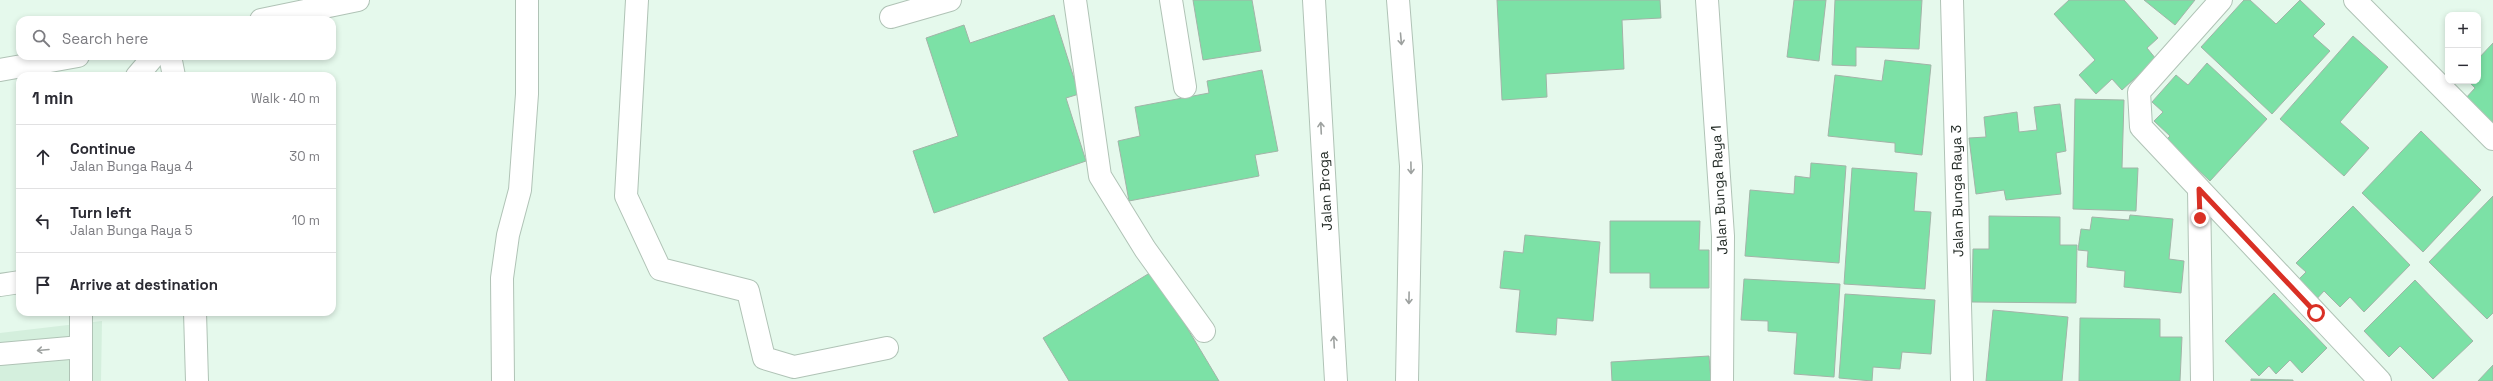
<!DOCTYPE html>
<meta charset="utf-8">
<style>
:root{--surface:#fff;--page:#f7f7f7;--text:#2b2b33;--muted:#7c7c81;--line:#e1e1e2}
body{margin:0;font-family:"Space Grotesk",sans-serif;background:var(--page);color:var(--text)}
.controls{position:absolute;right:12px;top:12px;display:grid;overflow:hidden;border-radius:8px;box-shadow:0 2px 6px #0003}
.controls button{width:36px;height:36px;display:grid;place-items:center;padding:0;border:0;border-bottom:1px solid var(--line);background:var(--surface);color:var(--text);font:20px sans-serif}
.stop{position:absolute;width:12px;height:12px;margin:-9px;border:3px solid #d93025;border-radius:50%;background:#fff}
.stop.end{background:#d93025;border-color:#fff;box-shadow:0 1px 4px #0008}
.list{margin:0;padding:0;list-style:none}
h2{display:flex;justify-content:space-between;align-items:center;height:52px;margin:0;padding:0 16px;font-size:17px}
h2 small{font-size:13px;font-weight:400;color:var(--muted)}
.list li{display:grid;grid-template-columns:26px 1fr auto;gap:12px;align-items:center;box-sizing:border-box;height:64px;padding:0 16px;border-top:1px solid var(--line)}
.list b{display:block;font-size:15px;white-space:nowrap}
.list p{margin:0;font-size:13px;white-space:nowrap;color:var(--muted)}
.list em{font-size:13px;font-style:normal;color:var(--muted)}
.icon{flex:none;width:22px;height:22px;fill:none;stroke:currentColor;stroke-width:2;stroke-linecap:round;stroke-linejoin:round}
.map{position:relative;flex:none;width:2493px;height:381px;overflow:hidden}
.search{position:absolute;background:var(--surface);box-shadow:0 2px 6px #0003;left:16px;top:16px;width:320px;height:44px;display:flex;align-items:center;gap:10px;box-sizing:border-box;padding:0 14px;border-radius:12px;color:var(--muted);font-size:15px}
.panel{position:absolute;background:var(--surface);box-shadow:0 2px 6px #0003;left:16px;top:72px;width:320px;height:244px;border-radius:12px}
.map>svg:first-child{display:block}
</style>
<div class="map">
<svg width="2493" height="381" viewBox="0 0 2493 381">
<rect width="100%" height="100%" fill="#e5f9ec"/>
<polygon fill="#d4efdd" points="102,321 101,381 0,381 0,333"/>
<g fill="#7ce1a6" stroke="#a2b4a8">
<polygon points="1193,0 1252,0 1261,51 1203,60"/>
<polygon points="1497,0 1660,0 1661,18 1622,20 1624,69 1546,74 1547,97 1502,100"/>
<polygon points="1794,0 1826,0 1819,61 1787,57"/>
<polygon points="1835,0 1922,0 1919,49 1856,47 1856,66 1832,65"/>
<polygon points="2069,0 2124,0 2158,38 2147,48 2156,59 2122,90 2112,79 2096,94 2079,75 2095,60 2054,14"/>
<polygon points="2144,0 2195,0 2175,25"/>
<polygon points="2244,0 2250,0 2276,24 2300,0 2325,24 2313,36 2330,51 2272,114 2201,47"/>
<polygon points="1054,15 1079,94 1066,98 1086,161 934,213 913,151 958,136 926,38 964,25 970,43"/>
<polygon points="2353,36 2388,67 2340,122 2369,148 2344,176 2280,119"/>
<polygon points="2493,43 2493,127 2465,99 2475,88 2468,81 2478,81 2478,59"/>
<polygon points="1885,60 1931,65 1922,155 1895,152 1895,143 1828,136 1835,75 1882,81"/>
<polygon points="2207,63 2267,119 2210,181 2166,140 2170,136 2154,121 2163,112 2152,102 2176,75 2188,85"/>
<polygon points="1262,70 1278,151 1255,155 1259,176 1129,201 1118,141 1140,136 1135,107 1209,93 1207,81"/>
<polygon points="2075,99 2124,100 2122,168 2138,168 2136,211 2073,209"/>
<polygon points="2060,104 2066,151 2056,153 2061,194 2006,200 2004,190 1976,194 1969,138 1986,137 1984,117 2017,112 2019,132 2037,130 2034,107"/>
<polygon points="2421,131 2481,190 2423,252 2362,193"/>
<polygon points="1811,163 1846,166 1839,263 1745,256 1750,190 1794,194 1795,176 1810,178"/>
<polygon points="1852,168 1917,173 1914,211 1931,212 1925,289 1844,284"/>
<polygon points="2493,196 2493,313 2487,319 2429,262"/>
<polygon points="2353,206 2410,265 2364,312 2350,297 2340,307 2324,291 2313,303 2294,284 2306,272 2296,263"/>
<polygon points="2130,215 2173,219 2169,259 2184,261 2181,293 2124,287 2125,271 2087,267 2088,251 2078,250 2081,229 2090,230 2092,217 2129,220"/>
<polygon points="1989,216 2060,217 2060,245 2077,245 2076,303 1972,302 1973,249 1989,249"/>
<polygon points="1610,221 1700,221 1699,250 1709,250 1709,288 1650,288 1650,273 1610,273"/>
<polygon points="1525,235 1600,242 1593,321 1557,318 1556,335 1516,332 1520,290 1500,288 1504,251 1523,253"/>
<polygon points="1153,271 1219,381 1069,381 1043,338"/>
<polygon points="1744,279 1840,284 1834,377 1794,374 1797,333 1768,331 1768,321 1741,320"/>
<polygon points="2415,280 2473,341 2433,379 2400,346 2389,357 2364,331"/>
<polygon points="2274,293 2327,348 2302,373 2290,360 2276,374 2269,366 2259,376 2225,341"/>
<polygon points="1845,294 1935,300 1931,354 1902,352 1900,369 1873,367 1872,381 1839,378"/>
<polygon points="1993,310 2068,317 2062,381 1986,381"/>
<polygon points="2080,318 2160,319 2160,337 2182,337 2180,381 2079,381"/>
<polygon points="1709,356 1711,381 1612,381 1611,362"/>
<polygon points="2493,365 2493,381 2478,381"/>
<polygon points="2251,379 2293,380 2293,381 2251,381"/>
</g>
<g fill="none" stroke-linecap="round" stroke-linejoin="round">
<defs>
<g id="minor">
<polyline points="637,0 626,196 660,269 748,291 764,358 794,367 887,348"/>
<polyline points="1075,0 1100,176 1145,249 1204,331"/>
<polyline points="1171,0 1185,87"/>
<polyline points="1707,0 1723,236 1722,381"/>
<polyline points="1952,0 1962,381"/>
<polyline points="2221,0 2139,92 2141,127 2380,381"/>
<polyline points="2355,0 2493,139"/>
<polyline points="891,17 950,0"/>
<polyline points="170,56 174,76"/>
<polyline points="137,76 154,56"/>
<polyline points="2199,189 2202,381"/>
<polyline points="0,285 20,282"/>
<polyline points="81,312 81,381"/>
<polyline points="195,312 197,381"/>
<polyline points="0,354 81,347"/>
<polyline points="503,381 502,278 508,235 520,190 527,94 527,0"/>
</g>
<g id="major">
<polyline points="1314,0 1336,381"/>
<polyline points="1398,0 1411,166 1407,381"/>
<polyline points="261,20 358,0"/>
<polyline points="0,70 78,56"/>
</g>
</defs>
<use href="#minor" stroke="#b0c3b6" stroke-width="24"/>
<use href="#major" stroke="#b0c3b6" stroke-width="24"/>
<use href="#minor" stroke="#fff" stroke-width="22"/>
<use href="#major" stroke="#fff" stroke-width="22"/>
</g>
<defs><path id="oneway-shaft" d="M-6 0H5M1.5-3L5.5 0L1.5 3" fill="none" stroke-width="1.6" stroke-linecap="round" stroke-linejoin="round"/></defs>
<g stroke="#9da19f">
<use href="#oneway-shaft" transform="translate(1401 39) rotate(85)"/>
<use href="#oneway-shaft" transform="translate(1321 128) rotate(-93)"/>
<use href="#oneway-shaft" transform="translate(1411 168) rotate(89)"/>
<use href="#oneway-shaft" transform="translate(1409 298) rotate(91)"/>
<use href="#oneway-shaft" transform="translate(1334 342) rotate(-93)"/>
<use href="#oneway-shaft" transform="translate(43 350) rotate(175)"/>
</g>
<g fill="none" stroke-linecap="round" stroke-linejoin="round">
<polyline stroke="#d93025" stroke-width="5" points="2200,218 2199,189 2316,313"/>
</g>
<g text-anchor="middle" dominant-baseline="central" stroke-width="3" stroke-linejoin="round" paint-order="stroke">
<g font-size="14" fill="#262e29" stroke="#fff">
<text transform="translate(1719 190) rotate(-93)">Jalan Bunga Raya 1</text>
<text transform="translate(1325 191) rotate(-93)">Jalan Broga</text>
<text transform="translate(1957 191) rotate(-91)">Jalan Bunga Raya 3</text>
</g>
</g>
</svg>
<div class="controls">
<button>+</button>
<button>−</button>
</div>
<div class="stop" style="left:2316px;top:313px"></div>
<div class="stop end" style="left:2200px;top:218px"></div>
<div class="search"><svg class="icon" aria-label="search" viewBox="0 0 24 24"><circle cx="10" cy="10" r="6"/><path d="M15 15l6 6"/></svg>Search here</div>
<section class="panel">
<h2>1 min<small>Walk · 40 m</small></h2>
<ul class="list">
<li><svg class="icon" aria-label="ahead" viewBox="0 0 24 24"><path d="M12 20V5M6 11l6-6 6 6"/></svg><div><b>Continue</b><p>Jalan Bunga Raya 4</p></div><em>30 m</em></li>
<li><svg class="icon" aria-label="left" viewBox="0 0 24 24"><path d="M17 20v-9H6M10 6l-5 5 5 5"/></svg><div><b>Turn left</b><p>Jalan Bunga Raya 5</p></div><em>10 m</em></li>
<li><svg class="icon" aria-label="arrive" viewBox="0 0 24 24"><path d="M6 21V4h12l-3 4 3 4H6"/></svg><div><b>Arrive at destination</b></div></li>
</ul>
</section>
</div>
